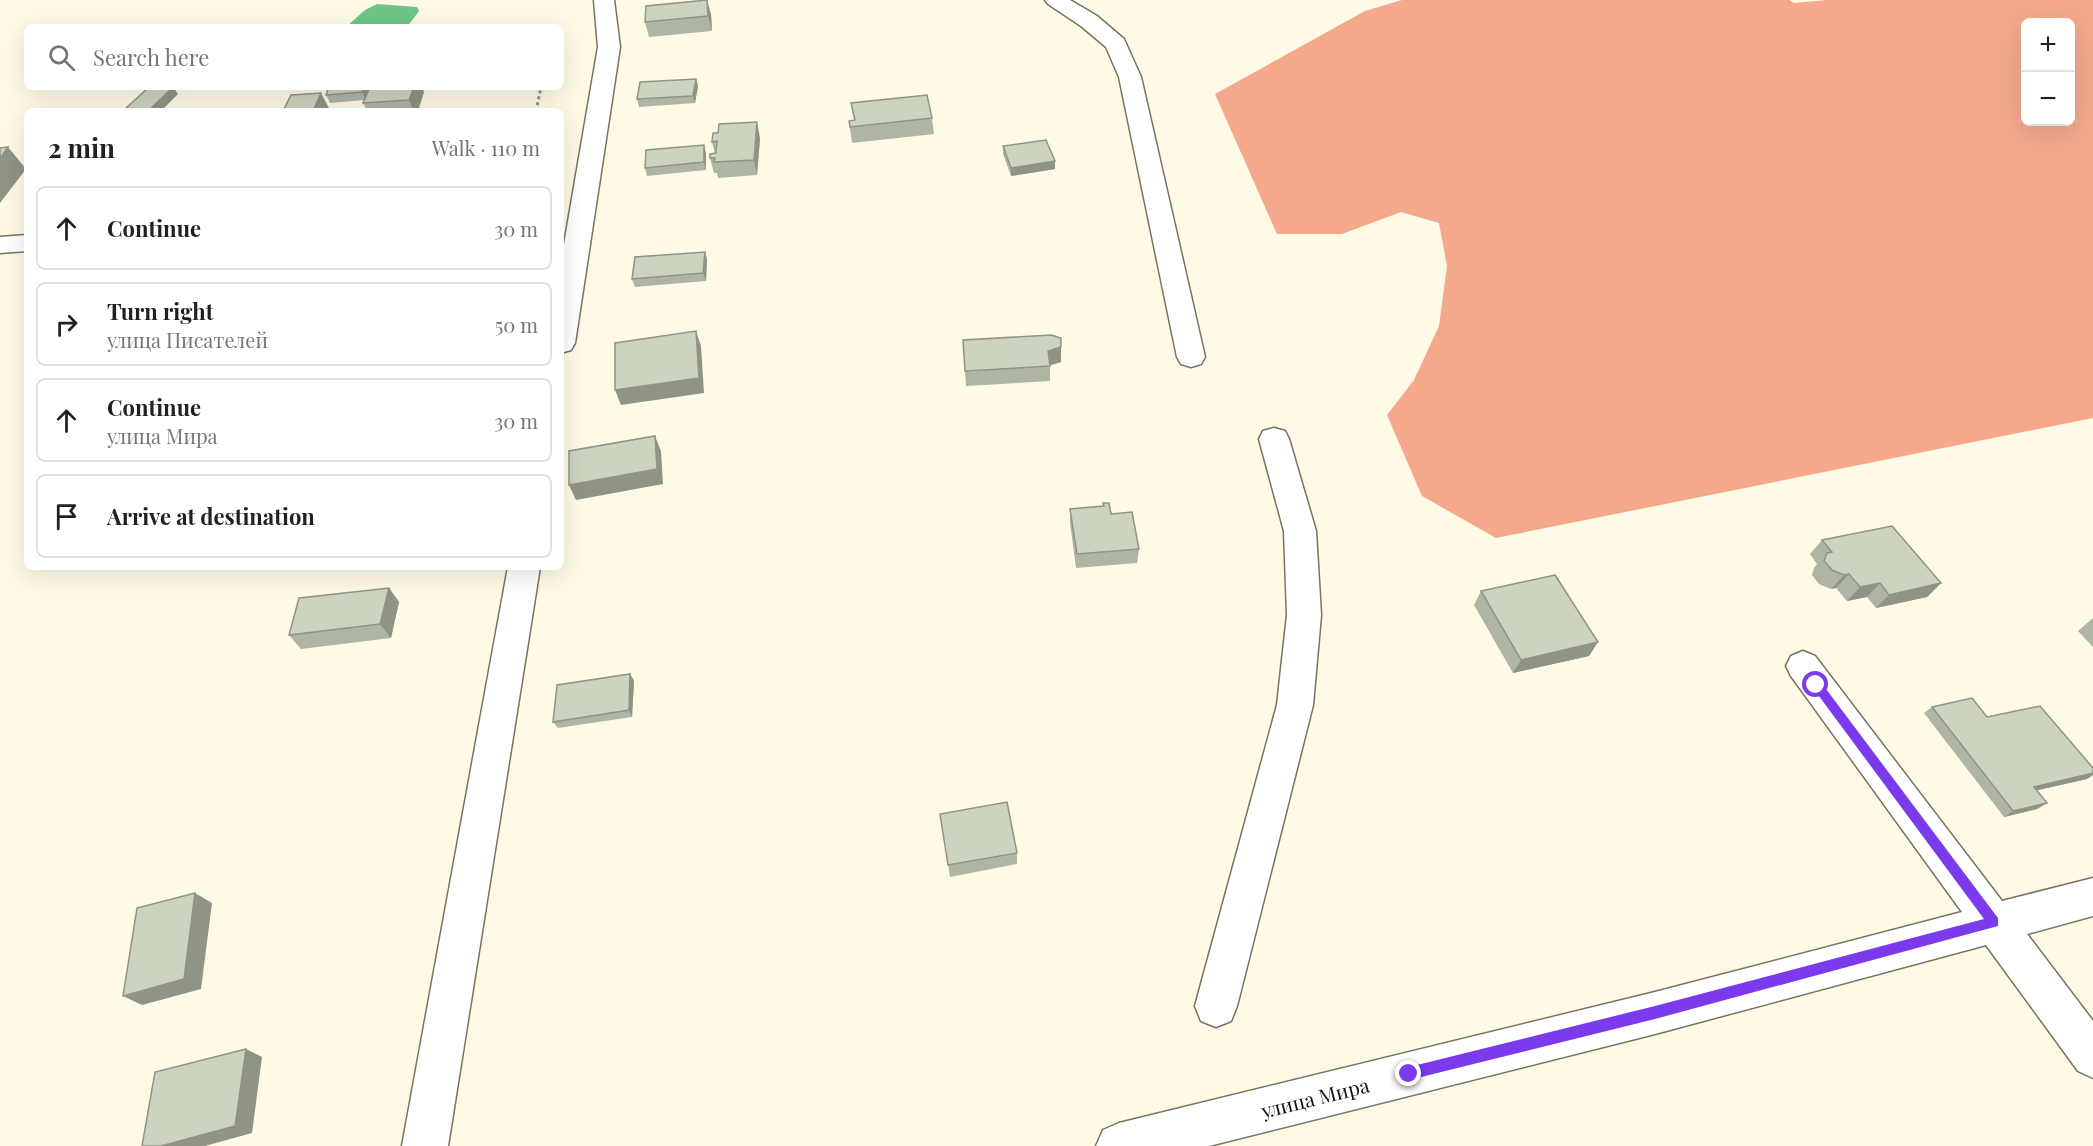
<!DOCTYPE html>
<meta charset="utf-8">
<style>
:root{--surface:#fff;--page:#f6f6f6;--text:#202124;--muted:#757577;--line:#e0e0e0}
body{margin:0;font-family:"Playfair Display",serif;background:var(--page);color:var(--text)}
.controls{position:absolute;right:18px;top:18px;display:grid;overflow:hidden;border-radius:9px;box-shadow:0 6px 24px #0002}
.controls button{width:54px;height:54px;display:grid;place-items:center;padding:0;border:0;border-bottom:2px solid var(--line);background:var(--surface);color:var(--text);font:30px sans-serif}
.stop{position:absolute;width:18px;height:18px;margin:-14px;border:4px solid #7c3aed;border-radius:50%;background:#fff}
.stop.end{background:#7c3aed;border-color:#fff;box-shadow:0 2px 6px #0008}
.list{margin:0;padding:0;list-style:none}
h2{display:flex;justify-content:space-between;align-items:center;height:78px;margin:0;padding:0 24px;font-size:26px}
h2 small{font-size:20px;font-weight:400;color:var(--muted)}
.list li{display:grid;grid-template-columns:39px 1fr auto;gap:18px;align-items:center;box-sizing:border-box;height:84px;margin:0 12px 12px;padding:0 12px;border:2px solid var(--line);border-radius:9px}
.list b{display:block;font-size:22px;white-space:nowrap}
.list p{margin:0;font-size:20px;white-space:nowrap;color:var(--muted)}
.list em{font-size:20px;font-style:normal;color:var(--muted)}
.icon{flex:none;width:33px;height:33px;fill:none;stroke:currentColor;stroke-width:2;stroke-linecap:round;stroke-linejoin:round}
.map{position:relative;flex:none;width:2093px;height:1146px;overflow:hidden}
.search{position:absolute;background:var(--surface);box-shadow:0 6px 24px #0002;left:24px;top:24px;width:540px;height:66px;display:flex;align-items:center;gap:15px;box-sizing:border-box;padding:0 21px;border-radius:9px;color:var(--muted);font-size:22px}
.panel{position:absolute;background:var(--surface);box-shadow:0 6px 24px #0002;left:24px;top:108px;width:540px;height:462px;border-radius:9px}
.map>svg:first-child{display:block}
</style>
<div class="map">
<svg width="2093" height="1146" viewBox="0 0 2093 1146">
<rect width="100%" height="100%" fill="#fefae5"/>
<path fill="#f4a98d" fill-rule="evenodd" d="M1402,0h387l5,3 33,-3h266v418l-597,120 -74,-42 -35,-81 27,-35 25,-54 8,-60 -8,-43 -38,-11 -59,22h-65l-62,-140 150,-83zM2026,22h44v100h-44z"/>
<polygon fill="#6fc588" points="377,4 417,7 419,11 407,27 346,27 365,10"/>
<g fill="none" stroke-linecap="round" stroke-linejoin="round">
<defs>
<g id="minor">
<polygon points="594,0 614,0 620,47 575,343 571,350 561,353 561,262 598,47"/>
<polygon points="1045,0 1070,0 1097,16 1124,39 1141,77 1205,357 1201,364 1191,367 1181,364 1177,357 1119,77 1106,47 1081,26 1048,4"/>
<polygon points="27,235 27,251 0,253 0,237"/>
<polygon points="1274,428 1285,431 1289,439 1316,531 1321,615 1313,705 1237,1006 1231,1021 1216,1027 1201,1021 1195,1006 1277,705 1287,615 1284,531 1259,439 1263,431"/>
<polygon points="508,567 540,567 448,1146 402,1146"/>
<polygon points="1803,651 1815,656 2002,901 2093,878 2093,916 2027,934 2093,1021 2093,1078 2078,1071 1986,945 1655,1034 1209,1146 1096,1146 1103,1130 1119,1123 1655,992 1962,912 1791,676 1786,666 1791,656"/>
</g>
</defs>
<use href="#minor" stroke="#787462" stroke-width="3"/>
<polyline stroke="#969384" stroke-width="3" stroke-dasharray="3 3" stroke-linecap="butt" points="536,111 541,87"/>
<use href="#minor" fill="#fff" fill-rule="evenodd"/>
</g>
<g fill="#afb5a5">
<polygon points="711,14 712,31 649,37 645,22"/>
<polygon points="696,79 698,86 695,103 639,107 637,99"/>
<polygon points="329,87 424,92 418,111 367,111 363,103 364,100 330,103 326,95"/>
<polygon points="851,103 932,118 934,134 852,143 849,121 854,120"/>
<polygon points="760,138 757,175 718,178 717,173 714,173 710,158 715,154 712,142"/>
<polygon points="1003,146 1055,169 1011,176 1003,154"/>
<polygon points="706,153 706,170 647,176 645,168"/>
<polygon points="707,259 706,281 635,287 632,279"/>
<polygon points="1061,338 1061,362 1050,365 1050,381 966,386 963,340"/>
<polygon points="1103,503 1139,549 1137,563 1076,568 1070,523 1070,509 1103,506"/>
<polygon points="1822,540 1941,583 1927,597 1876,608 1867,597 1847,601 1836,588 1831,589 1819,584 1812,575 1814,568 1817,564 1810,554"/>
<polygon points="389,588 399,602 391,638 301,649 289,635"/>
<polygon points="1481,591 1598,642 1589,656 1513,673 1474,605"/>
<polygon points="2093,618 2093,647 2078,631"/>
<polygon points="630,674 634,681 632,717 558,728 553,722"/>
<polygon points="1932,707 1987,717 2093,768 2093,775 2087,779 2037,790 2047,803 2037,809 2004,817 1924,713"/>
<polygon points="940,814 1017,853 1017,864 950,877"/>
</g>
<g fill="#8f9486">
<polygon points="707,0 711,14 712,31 708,16"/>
<polygon points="696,79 698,86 695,103 693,96"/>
<polygon points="173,87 178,94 161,111 148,111"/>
<polygon points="364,87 371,87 366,100 362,92"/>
<polygon points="414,87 422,87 424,92 418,111 414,111 409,100"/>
<polygon points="321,93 329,108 328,111 313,111"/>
<polygon points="757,122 760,138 757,175 754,160"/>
<polygon points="704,145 706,153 706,170 704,162"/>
<polygon points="8,147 26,169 0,203 0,158"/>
<polygon points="1055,161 1055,169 1011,176 1011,168"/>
<polygon points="705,252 707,259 706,281 703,273"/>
<polygon points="696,331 701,346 704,393 621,405 615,390"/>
<polygon points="1061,338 1061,362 1048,366 1048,351"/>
<polygon points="655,436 661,451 663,484 576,500 569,485"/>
<polygon points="1849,574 1836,588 1831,589 1844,575"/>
<polygon points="1880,583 1867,597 1847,601 1860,587"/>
<polygon points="1941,583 1927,597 1876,608 1889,595"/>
<polygon points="389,588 399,602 391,638 380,624"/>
<polygon points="1598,642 1589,656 1513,673 1521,660"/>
<polygon points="630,674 634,681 632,717 629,710"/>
<polygon points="2093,773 2093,775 2087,779 2025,793 2034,787"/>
<polygon points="2047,803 2037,809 2004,817 2013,811"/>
<polygon points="195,893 212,903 201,989 142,1005 123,996"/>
<polygon points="246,1049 262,1057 252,1133 205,1146 161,1146"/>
</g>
<g fill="#ccd3c0" stroke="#8f9486" stroke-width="1.5">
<polygon points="707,0 708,16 645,22 646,6"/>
<polygon points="696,79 693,96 637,99 640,82"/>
<polygon points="149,87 173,87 148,111 124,110"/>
<polygon points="329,87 364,87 362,92 326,95"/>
<polygon points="370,87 414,87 409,100 363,103"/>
<polygon points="321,93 313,111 283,111 291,95"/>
<polygon points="927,95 932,118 850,127 849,121 855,120 851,103"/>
<polygon points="757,122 754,160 714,162 715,158 710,158 710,154 716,153 717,141 712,142 713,133 718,133 719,124"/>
<polygon points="1046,140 1055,161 1011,168 1003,146"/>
<polygon points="704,145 704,162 645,168 646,150"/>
<polygon points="8,147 0,158 0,148"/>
<polygon points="705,252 703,273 632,279 635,257"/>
<polygon points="696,331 699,378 615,390 615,343"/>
<polygon points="1051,335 1061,338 1061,347 1048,351 1050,366 965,371 963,340"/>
<polygon points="655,436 657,469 569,485 569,451"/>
<polygon points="1103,503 1109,503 1111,514 1132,512 1139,549 1077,554 1070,509 1104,506"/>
<polygon points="1892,526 1941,583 1889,595 1880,583 1860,587 1849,574 1844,575 1832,570 1824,561 1827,553 1832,552 1822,540"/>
<polygon points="1555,575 1598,642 1521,660 1481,591"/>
<polygon points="389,588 380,624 289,635 299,598"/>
<polygon points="630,674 629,710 553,722 557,685"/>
<polygon points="1972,698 1987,717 2040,706 2093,768 2093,773 2034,787 2047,803 2013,811 1932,707"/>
<polygon points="1007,802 1017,853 948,865 940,814"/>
<polygon points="195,893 184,979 123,996 137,908"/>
<polygon points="246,1049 235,1126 161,1146 142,1146 155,1072"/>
</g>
<polygon fill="#7c3aed" points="1816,680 1820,681 1998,918 1998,926 1655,1019 1409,1080 1404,1078 1402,1074 1404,1069 1409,1067 1655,1006 1984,919 1813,688 1813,681"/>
<g text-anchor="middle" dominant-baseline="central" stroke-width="5" stroke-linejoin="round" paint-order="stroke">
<g font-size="20" fill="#13120b" stroke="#fff">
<text transform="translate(1315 1097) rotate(-14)">улица Мира</text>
</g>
</g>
</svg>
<div class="controls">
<button>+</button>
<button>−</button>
</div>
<div class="stop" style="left:1816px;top:685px"></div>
<div class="stop end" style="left:1409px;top:1074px"></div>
<div class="search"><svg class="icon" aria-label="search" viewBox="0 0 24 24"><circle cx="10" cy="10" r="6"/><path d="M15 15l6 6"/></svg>Search here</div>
<section class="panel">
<h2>2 min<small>Walk · 110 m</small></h2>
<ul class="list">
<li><svg class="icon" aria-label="ahead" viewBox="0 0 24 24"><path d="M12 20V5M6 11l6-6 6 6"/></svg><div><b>Continue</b></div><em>30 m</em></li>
<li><svg class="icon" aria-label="right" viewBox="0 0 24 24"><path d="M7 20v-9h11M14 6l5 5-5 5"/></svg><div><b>Turn right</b><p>улица Писателей</p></div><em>50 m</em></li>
<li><svg class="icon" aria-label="ahead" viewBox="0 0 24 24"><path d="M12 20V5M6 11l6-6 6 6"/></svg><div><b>Continue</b><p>улица Мира</p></div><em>30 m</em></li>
<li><svg class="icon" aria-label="arrive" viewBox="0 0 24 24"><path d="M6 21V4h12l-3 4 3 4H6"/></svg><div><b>Arrive at destination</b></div></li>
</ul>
</section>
</div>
